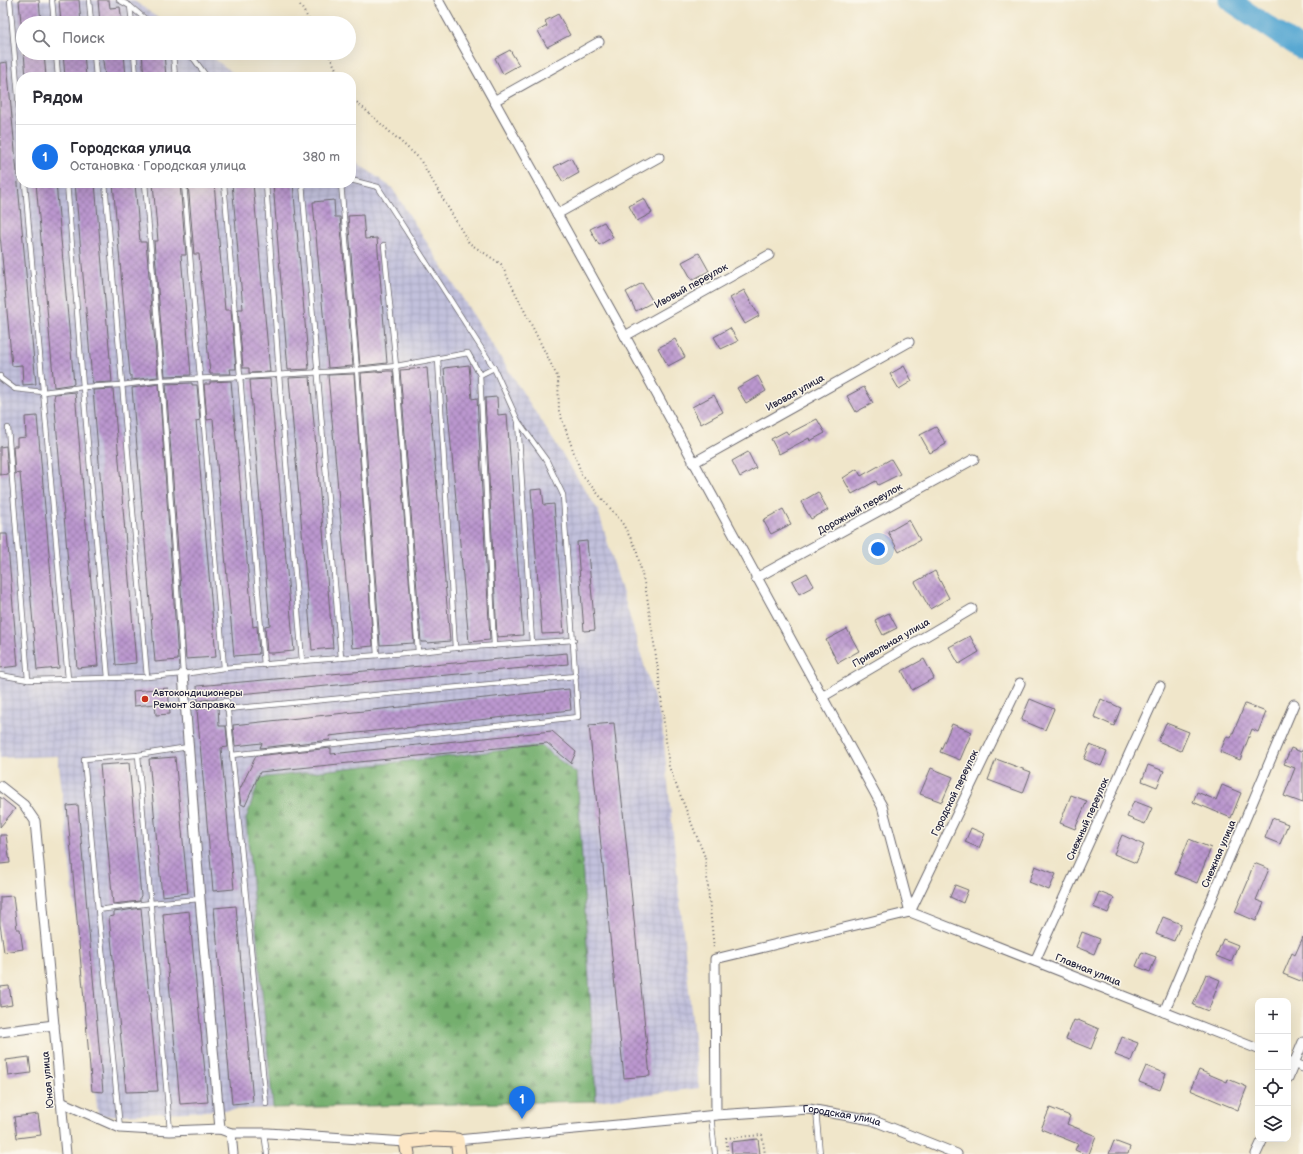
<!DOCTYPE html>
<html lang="ru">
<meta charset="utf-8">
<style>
:root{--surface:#fff;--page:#f2f2f3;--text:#2b2b33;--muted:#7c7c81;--line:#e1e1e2;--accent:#1a73e8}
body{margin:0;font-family:"Balsamiq Sans",sans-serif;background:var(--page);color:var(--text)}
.controls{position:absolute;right:12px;bottom:12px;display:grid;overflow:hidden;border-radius:8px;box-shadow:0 4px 16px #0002}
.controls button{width:36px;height:36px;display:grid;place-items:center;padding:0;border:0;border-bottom:1px solid var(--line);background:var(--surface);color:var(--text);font:20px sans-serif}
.you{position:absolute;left:878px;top:549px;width:14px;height:14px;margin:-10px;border:3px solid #fff;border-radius:50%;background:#1a73e8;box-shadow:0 0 0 6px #1a73e833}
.badge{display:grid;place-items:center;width:26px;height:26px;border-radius:50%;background:var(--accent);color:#fff;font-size:13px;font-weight:700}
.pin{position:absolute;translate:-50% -33px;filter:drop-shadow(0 1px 2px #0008)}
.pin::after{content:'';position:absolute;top:21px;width:14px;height:12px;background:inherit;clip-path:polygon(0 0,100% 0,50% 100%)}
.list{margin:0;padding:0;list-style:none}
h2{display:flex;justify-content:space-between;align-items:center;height:52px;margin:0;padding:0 16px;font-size:17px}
h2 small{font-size:13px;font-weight:400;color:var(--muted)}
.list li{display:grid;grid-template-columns:26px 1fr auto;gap:12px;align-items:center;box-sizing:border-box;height:64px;padding:0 16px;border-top:1px solid var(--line)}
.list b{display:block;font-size:15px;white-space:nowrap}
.list p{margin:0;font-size:13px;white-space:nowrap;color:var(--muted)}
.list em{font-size:13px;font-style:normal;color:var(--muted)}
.icon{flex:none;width:22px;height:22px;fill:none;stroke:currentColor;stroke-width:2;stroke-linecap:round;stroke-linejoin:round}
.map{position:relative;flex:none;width:1303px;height:1154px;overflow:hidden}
.search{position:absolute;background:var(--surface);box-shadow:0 4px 16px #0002;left:16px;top:16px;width:340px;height:44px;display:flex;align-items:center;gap:10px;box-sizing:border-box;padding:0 14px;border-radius:22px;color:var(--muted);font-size:15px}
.panel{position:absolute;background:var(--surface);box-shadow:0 4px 16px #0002;left:16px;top:72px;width:340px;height:116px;border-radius:16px}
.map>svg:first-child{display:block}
</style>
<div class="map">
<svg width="1303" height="1154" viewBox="0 0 1303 1154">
<defs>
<pattern id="industrial-grid" width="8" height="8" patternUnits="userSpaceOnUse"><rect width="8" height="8" fill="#c2c1dc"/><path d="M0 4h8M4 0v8" fill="none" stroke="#a6a6be"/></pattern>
<pattern id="forest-firs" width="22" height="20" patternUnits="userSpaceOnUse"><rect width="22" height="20" fill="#74af6e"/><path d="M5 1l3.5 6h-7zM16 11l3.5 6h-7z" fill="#5f8e5c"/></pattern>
<pattern id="building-cross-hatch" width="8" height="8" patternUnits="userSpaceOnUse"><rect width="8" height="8" fill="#bb97cf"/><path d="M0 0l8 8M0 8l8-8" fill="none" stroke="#987ba9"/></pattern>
</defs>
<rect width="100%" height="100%" fill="#fbf7ec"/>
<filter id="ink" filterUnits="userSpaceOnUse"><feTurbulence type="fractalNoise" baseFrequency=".025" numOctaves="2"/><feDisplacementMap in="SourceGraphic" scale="8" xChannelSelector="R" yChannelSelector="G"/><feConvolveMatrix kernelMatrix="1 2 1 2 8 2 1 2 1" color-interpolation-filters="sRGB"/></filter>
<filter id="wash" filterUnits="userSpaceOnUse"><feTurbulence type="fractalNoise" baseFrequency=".012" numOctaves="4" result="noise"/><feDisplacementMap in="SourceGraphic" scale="16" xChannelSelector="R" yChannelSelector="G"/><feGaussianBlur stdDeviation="0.9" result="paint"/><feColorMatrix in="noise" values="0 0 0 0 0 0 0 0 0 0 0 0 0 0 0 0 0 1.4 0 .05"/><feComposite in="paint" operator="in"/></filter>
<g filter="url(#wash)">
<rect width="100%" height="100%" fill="#f0e6ca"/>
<polygon fill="url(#industrial-grid)" points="0,0 133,0 165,23 23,23 23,53 206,53 239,77 21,77 21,183 351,183 351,158 392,188 598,510 662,725 699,1088 596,1101 577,774 246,819 273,1108 98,1116 58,756 0,758"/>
<polygon fill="url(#forest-firs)" stroke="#4b6854" points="541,746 577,774 596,1101 273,1108 246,819 260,778"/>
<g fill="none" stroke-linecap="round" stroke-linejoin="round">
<polyline stroke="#57a7d2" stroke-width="21" points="1229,0 1303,50"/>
</g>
<g id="blocks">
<g fill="url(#building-cross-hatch)">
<polygon points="19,0 39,0 41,23 21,23"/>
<polygon points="59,0 79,0 81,23 61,23"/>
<polygon points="98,0 109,0 110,8 120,7 122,23 100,23"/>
<polygon points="558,14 570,35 547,47 538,31 547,26 545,21"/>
<polygon points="510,50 519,65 503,74 495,58"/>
<polygon points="24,53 44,53 46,77 26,77"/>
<polygon points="63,53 84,53 86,77 65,77"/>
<polygon points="102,53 124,53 126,77 105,77"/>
<polygon points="142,53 164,53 166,77 144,77"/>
<polygon points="7,62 36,384 23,385 22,365 12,366 0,235 0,63"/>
<polygon points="571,158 579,173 563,182 554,167"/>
<polygon points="36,183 56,183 74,384 54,387"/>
<polygon points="75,183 95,183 112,382 93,383 92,380"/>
<polygon points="113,183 135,183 140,242 146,242 158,377 131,380 131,375 130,375"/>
<polygon points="153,183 180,183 186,255 181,255 191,375 165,376 154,241 158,241"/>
<polygon points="188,183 214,183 225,310 231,310 236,369 230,369 231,374 210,374 199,254 194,254"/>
<polygon points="232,183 253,183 270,372 249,373 249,368 243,368 238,309 243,309"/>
<polygon points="273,183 293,183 309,369 288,370"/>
<polygon points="644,198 652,213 637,221 629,206"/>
<polygon points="334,200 335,217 340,217 353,366 328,368 313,202"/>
<polygon points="363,215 365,239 377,238 387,363 360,366 348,216"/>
<polygon points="604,222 613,237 599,245 590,229"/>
<polygon points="699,253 709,271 692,280 682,262"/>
<polygon points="642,283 653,302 636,311 626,292"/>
<polygon points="744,290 759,316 745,324 730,298"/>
<polygon points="730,328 738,341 721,349 714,337"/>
<polygon points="675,339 685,357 668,366 658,348"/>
<polygon points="469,365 472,399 477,398 490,640 469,642 444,368"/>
<polygon points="904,366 912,381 899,389 890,374"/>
<polygon points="427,368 450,641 427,643 427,642 421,642 400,370"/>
<polygon points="388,371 393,371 414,643 380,645 361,373"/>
<polygon points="354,374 373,646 352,648 328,375"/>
<polygon points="758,376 766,391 746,403 737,388"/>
<polygon points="310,377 333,648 312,650 289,378"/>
<polygon points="270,379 294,651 273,653 267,653 265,626 270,625 250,380"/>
<polygon points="231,381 253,627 257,626 259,654 234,656 213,419 207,420 204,384 210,384 210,382"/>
<polygon points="192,383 192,385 197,385 200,420 196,421 216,657 186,659 166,384"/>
<polygon points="159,384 178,660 155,662 132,388"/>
<polygon points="864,387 873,403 856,412 847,396"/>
<polygon points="113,389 136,663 116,665 93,390"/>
<polygon points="75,392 98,666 77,668 54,398 55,394"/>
<polygon points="714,395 723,412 701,424 692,407"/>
<polygon points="497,397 498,415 507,414 523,635 497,637 485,398"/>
<polygon points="37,416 59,668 37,670 20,473 15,474 13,446 17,446 17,438 26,437 25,417"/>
<polygon points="817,419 825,433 810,441 809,438 779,454 771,439 786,431 788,434"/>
<polygon points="936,427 946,444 930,453 920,435"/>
<polygon points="6,446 8,474 0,475 0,447"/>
<polygon points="748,452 756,468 740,477 732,461"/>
<polygon points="891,459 900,474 878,485 876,481 852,494 843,478 857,469 861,476"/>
<polygon points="542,489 544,505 554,504 564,633 542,634 531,490"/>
<polygon points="818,492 828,510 811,519 801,502"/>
<polygon points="783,509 791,524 771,534 763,520"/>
<polygon points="909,520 920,540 899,552 888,532"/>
<polygon points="0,534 7,534 18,666 0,668"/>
<polygon points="587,541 595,630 584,631 577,542"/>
<polygon points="935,571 949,598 930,609 915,582"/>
<polygon points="807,573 814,586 799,594 792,581"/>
<polygon points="889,613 897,628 883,635 875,620"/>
<polygon points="847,629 859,651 838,663 826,640"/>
<polygon points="970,636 979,652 959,664 949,647"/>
<polygon points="567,653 568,664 217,696 217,698 198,701 197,686"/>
<polygon points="924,659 934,678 912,690 902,671"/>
<polygon points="168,688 170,714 156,715 155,704 134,706 133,691"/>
<polygon points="569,689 571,710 329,736 330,740 260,748 262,743 235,746 233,725"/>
<polygon points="1030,699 1054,709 1045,730 1021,720"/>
<polygon points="1101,699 1121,708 1114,726 1094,717"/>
<polygon points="1245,704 1266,712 1258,732 1252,729 1240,760 1220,752 1227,736 1231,738"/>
<polygon points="218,706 219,726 226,726 228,747 221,748 234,889 213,891 197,710 199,710 199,708"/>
<polygon points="614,723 650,1076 624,1078 589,725"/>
<polygon points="1166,723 1189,732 1181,751 1158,741"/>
<polygon points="952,724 972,732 960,760 940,752"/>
<polygon points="552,731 576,752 571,763 547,743 260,772 245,806 241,804 239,791 256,756 331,748 331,754"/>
<polygon points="1090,745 1107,752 1101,766 1084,759"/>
<polygon points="1291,748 1301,752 1303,749 1303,803 1284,796 1295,768 1284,764"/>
<polygon points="175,757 188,893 162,896 149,759"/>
<polygon points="996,759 1031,772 1023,793 988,780"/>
<polygon points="129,763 141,896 140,897 140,901 113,904 100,765"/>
<polygon points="1148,765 1164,771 1157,787 1142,781"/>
<polygon points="931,768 953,777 942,802 920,794"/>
<polygon points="1222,785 1241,793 1231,818 1193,802 1197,792 1216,800"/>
<polygon points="1071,795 1087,801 1075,829 1060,823"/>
<polygon points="0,797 15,809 0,827"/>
<polygon points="1134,801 1152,808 1145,824 1127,817"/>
<polygon points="78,805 103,1092 92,1091 67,806"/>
<polygon points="1272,818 1288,824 1280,844 1265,838"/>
<polygon points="971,828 985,834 979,848 965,842"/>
<polygon points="0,835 6,835 10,863 0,864"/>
<polygon points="1122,835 1144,845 1136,863 1114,854"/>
<polygon points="1189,839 1211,848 1197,883 1175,874"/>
<polygon points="1254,863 1269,869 1256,900 1264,903 1256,921 1235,912 1249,879 1248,879"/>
<polygon points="1035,866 1056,874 1049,890 1029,882"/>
<polygon points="955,885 968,890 963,903 950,897"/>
<polygon points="1099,892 1114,898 1108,913 1093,907"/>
<polygon points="13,896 17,929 20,929 23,949 4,952 0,924 0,897"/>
<polygon points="236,906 253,1102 232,1104 214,908"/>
<polygon points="141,908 158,1091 126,1092 109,917 114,916 114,912"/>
<polygon points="189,911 208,1102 180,1104 163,914"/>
<polygon points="1163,917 1181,924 1174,941 1156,934"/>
<polygon points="1082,932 1100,939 1094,954 1076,947"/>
<polygon points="1303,937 1303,982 1283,974 1292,953 1295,955"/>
<polygon points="1223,939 1238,945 1231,962 1216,956"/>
<polygon points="1142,952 1156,957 1150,972 1136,966"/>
<polygon points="1206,974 1220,980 1208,1011 1193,1005"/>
<polygon points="9,986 12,1005 0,1007 0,987"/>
<polygon points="1074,1020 1076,1021 1078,1020 1099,1029 1091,1049 1066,1039"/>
<polygon points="1122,1037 1138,1043 1131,1061 1115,1055"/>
<polygon points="29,1057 31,1073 8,1076 6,1060"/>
<polygon points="1146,1066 1166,1074 1160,1090 1139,1082"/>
<polygon points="1199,1070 1227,1082 1228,1079 1247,1087 1238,1110 1190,1090"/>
<polygon points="1050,1108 1070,1116 1067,1124 1096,1136 1089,1154 1084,1154 1075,1150 1078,1144 1041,1129"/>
<polygon points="38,1114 41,1135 17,1138 14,1117"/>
<polygon points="758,1139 760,1154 732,1154 731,1142"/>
<polygon points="1114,1141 1130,1147 1128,1154 1109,1154"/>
</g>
</g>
</g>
<g filter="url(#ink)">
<use href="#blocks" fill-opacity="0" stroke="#6a676d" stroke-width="1"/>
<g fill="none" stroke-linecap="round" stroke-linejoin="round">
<defs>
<g id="service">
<polyline points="10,0 21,132"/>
<polyline points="52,0 54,23"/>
<polyline points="89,0 91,23"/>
<polyline points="119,0 130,6 150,23"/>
<polyline points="130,6 132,23"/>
<polyline points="56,53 58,77"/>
<polyline points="94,53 96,77"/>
<polyline points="134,53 136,77"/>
<polyline points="173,53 175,77"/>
<polyline points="187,53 194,59 207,77"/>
<polyline points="25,183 68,679"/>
<polyline points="67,183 83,387 108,678"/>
<polyline points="105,183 147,677"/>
<polyline points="145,183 162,380 183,674"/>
<polyline points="184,183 224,668"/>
<polyline points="224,183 264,665"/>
<polyline points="266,183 279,375 302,661"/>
<polyline points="302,183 341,658"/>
<polyline points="341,183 357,370 377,655"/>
<polyline points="384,245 396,366 418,652"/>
<polyline points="438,359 455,648"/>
<polyline points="494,368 480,375 494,646"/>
<polyline points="0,376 0,378 15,389 43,392 83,387 122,385 162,380 241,377 357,370 396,366 468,353 480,375"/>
<polyline points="518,421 532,643"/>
<polyline points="8,428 28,680"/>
<polyline points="0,675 28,680 147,677 183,674 224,668 302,661 418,652 455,648 574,640"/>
<polyline points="185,706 227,701 266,1104"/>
<polyline points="227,709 576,676"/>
<polyline points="138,755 170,1131"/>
<polyline points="232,755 578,717 563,495 547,461 518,421 494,368 378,187 351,180"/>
<polyline points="98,910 151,903 200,899"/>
<polyline points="816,1110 820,1154"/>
<polyline points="711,1115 715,1154"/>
<polyline points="120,1128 98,910 84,759 138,755 188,747"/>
<polyline points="264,1133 267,1154"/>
</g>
<g id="minor">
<polyline points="438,0 625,336 882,806 910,912"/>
<polyline points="494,101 599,42"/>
<polyline points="557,214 659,157"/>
<polyline points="625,336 769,255"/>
<polyline points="693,463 909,342"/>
<polyline points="756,578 974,459"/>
<polyline points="183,674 200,899 220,1129"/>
<polyline points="822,697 972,609"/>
<polyline points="0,786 24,805 35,821 66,1154"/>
<polyline points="910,912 1258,1049"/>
<polyline points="910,912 1020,683"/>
<polyline points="1035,961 1160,686"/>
<polyline points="1164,1012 1294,704"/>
<polyline points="0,1032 54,1025"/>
<polyline points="1288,1061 1303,1067"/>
<polyline points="1288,1078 1303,1042"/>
<polyline points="61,1102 120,1128 170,1131 220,1129 231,1133 268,1133 406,1142"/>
<polyline points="716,1115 715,959 910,912"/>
<polyline points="231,1133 233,1154"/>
<path id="s1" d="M457,1140l214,-20 45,-5 93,-6 63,11 85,34"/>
<polyline points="1256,1154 1263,1139"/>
</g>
<polyline id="secondary" points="408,1154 406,1142 434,1139 457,1140 459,1154"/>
</defs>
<use href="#service" stroke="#6a676d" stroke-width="6"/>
<use href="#minor" stroke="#6a676d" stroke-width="11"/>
<use href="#secondary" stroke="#6a676d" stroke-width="15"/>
<g stroke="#6a676d" stroke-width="2" stroke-dasharray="1 3" stroke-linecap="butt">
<polyline points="300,5 311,23"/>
<polyline points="328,53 340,77"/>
<polyline points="351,97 419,158 469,243 501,264 558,378 559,411 582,475 621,521 636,548 647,596 658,670 669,767 705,857 714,949"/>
<polyline points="728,1154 726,1138 762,1135 765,1154"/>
</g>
<use href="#service" stroke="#fff" stroke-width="4.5"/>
<use href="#minor" stroke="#fff" stroke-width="9"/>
<use href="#secondary" stroke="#fce6c4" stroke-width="13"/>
</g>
</g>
<circle fill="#c8321e" stroke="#fbf7ec" stroke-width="1.5" cx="145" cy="699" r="4"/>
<g text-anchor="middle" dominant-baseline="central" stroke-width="3" stroke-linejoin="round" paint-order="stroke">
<g font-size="10" fill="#22223b" stroke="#fbf7ec">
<text transform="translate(691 286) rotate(-29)">Ивовый переулок</text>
<text transform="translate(795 393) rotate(-29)">Ивовая улица</text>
<text transform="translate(860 509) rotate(-29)">Дорожный переулок</text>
<text transform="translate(891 643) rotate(-30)">Привольная улица</text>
<text transform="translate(955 793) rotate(-64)">Городской переулок</text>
<text transform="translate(1088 819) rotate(-66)">Снежный переулок</text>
<text transform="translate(1219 854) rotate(-67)">Снежная улица</text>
<text transform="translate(1088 970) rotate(22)">Главная улица</text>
<text transform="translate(48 1080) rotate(-95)">Юная улица</text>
<text stroke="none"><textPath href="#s1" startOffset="387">Городская улица</textPath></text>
</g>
<g font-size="10" fill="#22223b" stroke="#fbf7ec" text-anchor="start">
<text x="153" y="693">Автокондиционеры<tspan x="153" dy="12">Ремонт Заправка</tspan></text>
</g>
</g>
</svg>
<div class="controls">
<button>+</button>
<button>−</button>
<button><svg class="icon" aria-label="locate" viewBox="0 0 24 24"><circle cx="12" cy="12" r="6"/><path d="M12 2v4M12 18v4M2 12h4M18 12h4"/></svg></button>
<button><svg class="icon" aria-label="layers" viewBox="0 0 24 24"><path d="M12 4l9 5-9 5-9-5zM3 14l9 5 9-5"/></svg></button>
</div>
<div class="you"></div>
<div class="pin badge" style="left:522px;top:1119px">1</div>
<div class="search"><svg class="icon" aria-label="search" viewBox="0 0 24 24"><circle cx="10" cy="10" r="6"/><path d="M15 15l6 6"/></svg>Поиск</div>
<section class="panel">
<h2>Рядом<small></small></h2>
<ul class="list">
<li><span class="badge">1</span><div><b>Городская улица</b><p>Остановка · Городская улица</p></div><em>380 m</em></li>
</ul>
</section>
</div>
